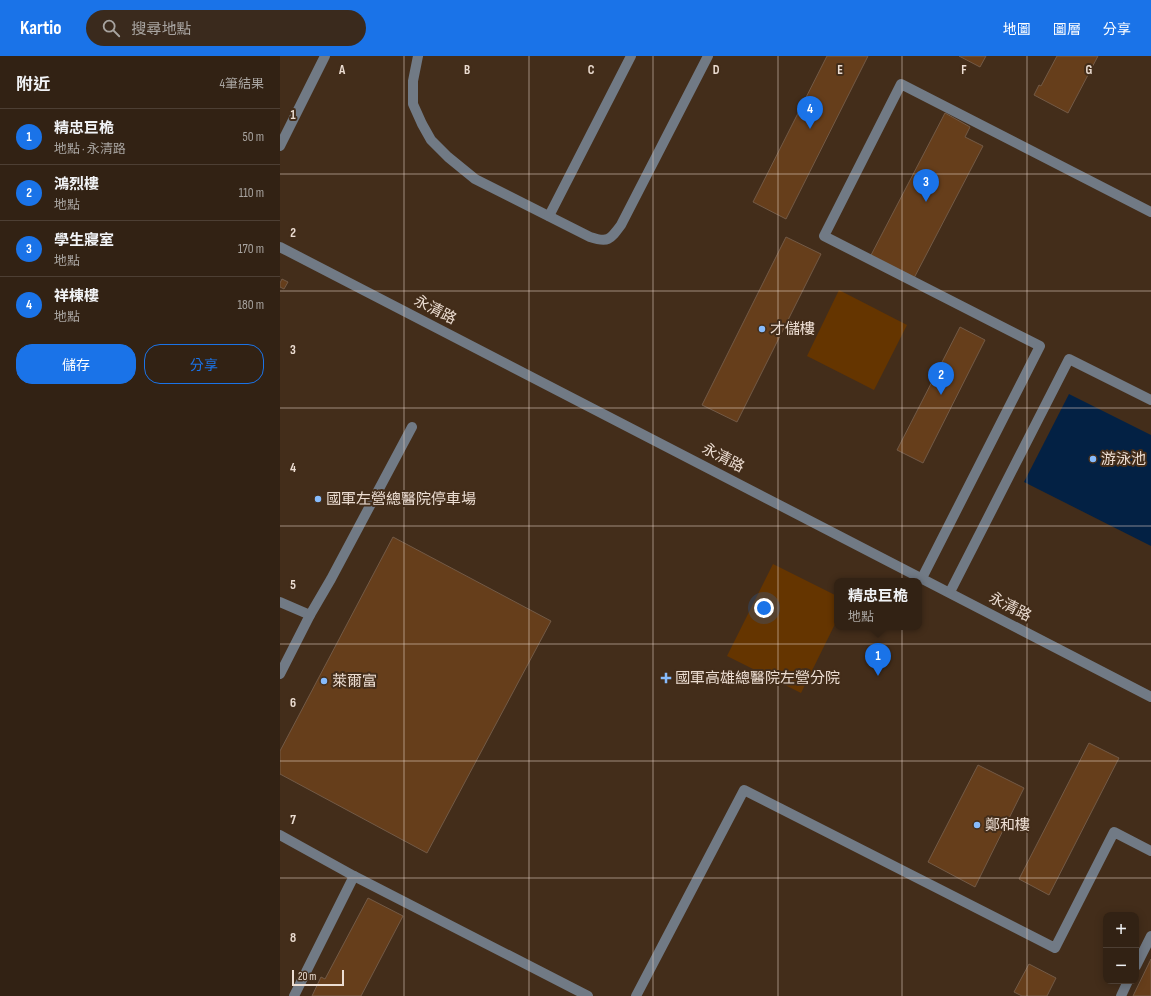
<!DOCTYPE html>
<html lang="zh-TW">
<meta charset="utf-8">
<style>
:root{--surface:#322214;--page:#3a2a1d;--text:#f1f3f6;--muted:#a8a4a0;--line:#4d3f34;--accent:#1a73e8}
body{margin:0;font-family:"Sofia Sans Condensed","Noto Sans TC",sans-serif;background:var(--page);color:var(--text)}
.controls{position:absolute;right:12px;bottom:12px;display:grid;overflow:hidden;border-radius:8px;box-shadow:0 2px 10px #0003}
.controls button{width:36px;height:36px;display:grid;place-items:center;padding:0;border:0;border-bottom:1px solid var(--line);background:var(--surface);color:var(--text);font:20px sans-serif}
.scale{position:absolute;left:12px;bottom:10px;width:52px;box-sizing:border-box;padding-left:4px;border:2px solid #ecddd2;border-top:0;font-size:11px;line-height:14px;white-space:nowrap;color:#ecddd2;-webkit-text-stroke:3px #432d1a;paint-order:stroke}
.you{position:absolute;left:484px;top:552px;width:14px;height:14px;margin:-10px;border:3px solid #fff;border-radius:50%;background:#1a73e8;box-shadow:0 0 0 6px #1a73e833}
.badge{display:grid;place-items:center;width:26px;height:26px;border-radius:50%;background:var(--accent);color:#fff;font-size:13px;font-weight:700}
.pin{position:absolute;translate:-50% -33px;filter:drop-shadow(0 1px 2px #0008)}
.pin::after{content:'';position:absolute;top:21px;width:14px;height:12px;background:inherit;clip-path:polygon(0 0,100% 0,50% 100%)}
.popup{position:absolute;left:554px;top:522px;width:88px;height:52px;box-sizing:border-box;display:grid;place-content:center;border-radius:8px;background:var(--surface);filter:drop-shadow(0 1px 3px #0005);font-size:13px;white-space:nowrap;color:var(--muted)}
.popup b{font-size:15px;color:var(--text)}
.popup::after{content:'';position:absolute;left:50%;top:100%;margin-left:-8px;border:8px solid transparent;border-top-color:var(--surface)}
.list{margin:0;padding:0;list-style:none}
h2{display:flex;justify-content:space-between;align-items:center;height:52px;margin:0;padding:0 16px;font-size:17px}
h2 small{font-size:13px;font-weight:400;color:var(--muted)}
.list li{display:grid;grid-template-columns:26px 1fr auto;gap:12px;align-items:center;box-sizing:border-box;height:56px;padding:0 16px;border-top:1px solid var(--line)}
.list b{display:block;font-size:15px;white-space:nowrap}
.list p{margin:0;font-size:13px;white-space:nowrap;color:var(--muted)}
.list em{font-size:13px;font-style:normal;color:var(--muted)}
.actions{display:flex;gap:8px;padding:12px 16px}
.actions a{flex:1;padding:9px 0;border:1px solid var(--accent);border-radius:16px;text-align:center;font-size:14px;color:var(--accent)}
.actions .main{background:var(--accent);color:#fff}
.icon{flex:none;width:22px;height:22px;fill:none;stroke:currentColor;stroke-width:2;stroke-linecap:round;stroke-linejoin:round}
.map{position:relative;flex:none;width:871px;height:940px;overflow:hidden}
header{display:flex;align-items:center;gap:24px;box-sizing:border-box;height:56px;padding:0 20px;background:var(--accent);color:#fff}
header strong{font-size:19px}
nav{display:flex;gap:22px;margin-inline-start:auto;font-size:14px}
.search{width:280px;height:36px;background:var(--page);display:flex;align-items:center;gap:10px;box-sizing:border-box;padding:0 14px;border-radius:22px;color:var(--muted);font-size:15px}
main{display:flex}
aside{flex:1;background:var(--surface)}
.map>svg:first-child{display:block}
</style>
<header>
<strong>Kartio</strong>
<div class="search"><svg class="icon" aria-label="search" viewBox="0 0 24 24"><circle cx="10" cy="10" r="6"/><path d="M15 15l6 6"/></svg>搜尋地點</div>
<nav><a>地圖</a><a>圖層</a><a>分享</a></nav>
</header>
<main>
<aside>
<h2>附近<small>4筆結果</small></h2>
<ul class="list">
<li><span class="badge">1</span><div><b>精忠巨桅</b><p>地點 · 永清路</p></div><em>50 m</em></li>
<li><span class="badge">2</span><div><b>鴻烈樓</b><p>地點</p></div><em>110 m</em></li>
<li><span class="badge">3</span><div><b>學生寢室</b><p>地點</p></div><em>170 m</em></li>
<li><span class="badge">4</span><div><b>祥棟樓</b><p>地點</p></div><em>180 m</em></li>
</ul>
<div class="actions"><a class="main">儲存</a><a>分享</a></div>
</aside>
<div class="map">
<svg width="871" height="940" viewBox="0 0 871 940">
<rect width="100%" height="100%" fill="#432d1a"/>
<g fill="#653500">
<polygon points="559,234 627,269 594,334 527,300"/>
<polygon points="493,508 557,540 557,564 521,637 447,600"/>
</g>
<polygon fill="#032144" points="789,338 871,379 871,490 744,426"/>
<g fill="#663e1b" stroke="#735a46">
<polygon points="547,0 588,0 506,163 473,146"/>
<polygon points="679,0 706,0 700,11"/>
<polygon points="777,0 818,0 788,57 754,39 759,29 761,30"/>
<polygon points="665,57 690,71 685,81 703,90 633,224 590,201"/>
<polygon points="506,181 541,198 457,366 422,349"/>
<polygon points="2,223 8,226 4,233 0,231 0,227"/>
<polygon points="680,271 705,284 643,407 617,394"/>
<polygon points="113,481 271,565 147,797 0,718 0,695"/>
<polygon points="809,687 839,702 769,839 739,823"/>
<polygon points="698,709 744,732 695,831 648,806"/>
<polygon points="88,842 123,860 81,940 32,940 41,921 45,923"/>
<polygon points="871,903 871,940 853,940"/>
<polygon points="749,908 776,922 767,940 742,940 734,936"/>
</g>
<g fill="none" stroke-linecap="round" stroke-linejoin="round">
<g stroke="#717a85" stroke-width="10">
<path d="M138,0l-5,25v23l9,20 9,16 17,17 27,22 115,58c18,6 20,3 31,-12l87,-169"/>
<polyline points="0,90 45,0"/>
<polyline points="269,160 351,0"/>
<polyline points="0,191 871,641"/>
<polyline points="642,522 760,290 544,180 621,28 871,156"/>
<polyline points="670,536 789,303 871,344"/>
<polyline points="0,546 30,559"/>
<polyline points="0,618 30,559 51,523 132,371"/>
<polyline points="0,779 74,820 308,940"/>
<polyline points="856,910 871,880"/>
<polyline points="14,940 74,820"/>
<polyline points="356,940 464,734 775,892 834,776 871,795"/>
<polyline points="841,940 848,925"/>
</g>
</g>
<path fill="none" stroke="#ecddd2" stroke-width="1" stroke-opacity="0.55" d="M124,0v940M249,0v940M373,0v940M498,0v940M622,0v940M747,0v940M0,118h871M0,235h871M0,352h871M0,470h871M0,588h871M0,705h871M0,822h871"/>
<g fill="#87bbfc" stroke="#432d1a" stroke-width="1.5">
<circle cx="482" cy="273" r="4"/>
<circle cx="813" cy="403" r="4"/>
<circle cx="38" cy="443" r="4"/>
<path d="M384 616h4v4h4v4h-4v4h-4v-4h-4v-4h4z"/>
<circle cx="44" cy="625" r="4"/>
<circle cx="697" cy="769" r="4"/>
</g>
<g text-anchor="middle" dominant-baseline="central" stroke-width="4" stroke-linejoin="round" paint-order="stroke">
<g font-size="15" fill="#ecddd2" stroke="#432d1a">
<text transform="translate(155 254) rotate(27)">永清路</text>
<text transform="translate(443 402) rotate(27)">永清路</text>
<text transform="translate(730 551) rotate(27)">永清路</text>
</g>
<g font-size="15" fill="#ecddd2" stroke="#432d1a" text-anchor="start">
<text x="490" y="273">才儲樓</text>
<text x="821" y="403">游泳池</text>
<text x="46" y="443">國軍左營總醫院停車場</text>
<text x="395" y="622">國軍高雄總醫院左營分院</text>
<text x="52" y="625">萊爾富</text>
<text x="705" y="769">鄭和樓</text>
</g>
</g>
<g font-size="13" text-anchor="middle" font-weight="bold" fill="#ecddd2" stroke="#432d1a" stroke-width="4" stroke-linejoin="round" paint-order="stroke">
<text x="62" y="18">A</text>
<text x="187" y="18">B</text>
<text x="311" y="18">C</text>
<text x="436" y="18">D</text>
<text x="560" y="18">E</text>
<text x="684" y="18">F</text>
<text x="809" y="18">G</text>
<text x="13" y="63">1</text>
<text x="13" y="181">2</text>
<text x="13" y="298">3</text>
<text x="13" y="416">4</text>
<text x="13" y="533">5</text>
<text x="13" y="651">6</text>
<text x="13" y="768">7</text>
<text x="13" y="886">8</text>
</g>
</svg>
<div class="controls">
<button>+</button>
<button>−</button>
</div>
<div class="scale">20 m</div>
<div class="you"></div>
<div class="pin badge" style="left:598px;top:620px">1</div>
<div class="popup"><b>精忠巨桅</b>地點</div>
<div class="pin badge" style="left:661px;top:339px">2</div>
<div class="pin badge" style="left:646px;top:146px">3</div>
<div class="pin badge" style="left:530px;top:73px">4</div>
</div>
</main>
